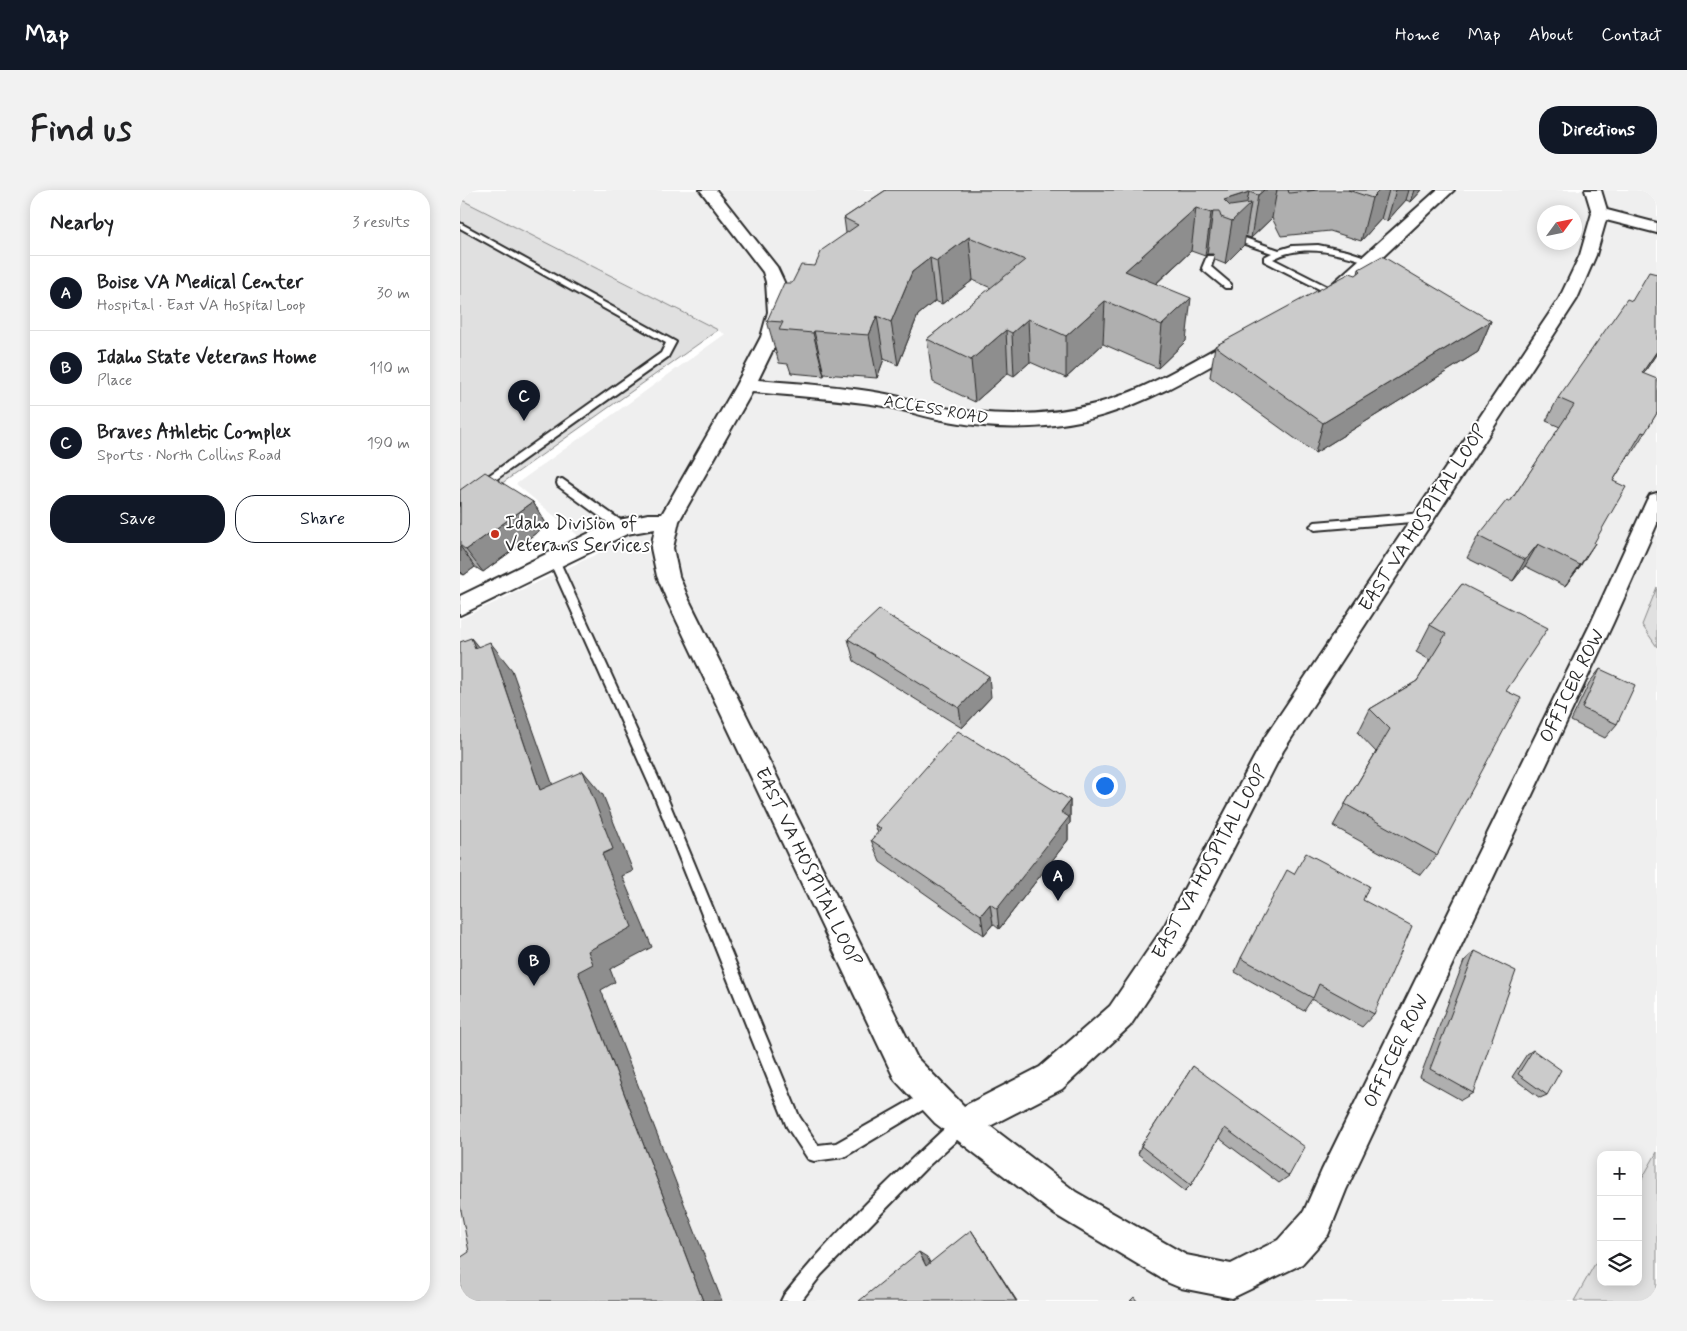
<!DOCTYPE html>
<meta charset="utf-8">
<style>
:root{--surface:#fff;--page:#f2f2f2;--text:#202124;--muted:#757577;--line:#e0e0e0;--accent:#111827}
body{margin:0;font-family:Mynerve,sans-serif;background:var(--page);color:var(--text)}
.controls{position:absolute;right:15px;bottom:15px;display:grid;overflow:hidden;border-radius:10px;box-shadow:0 2px 12px #0003}
.controls button{width:45px;height:45px;display:grid;place-items:center;padding:0;border:0;border-bottom:1px solid var(--line);background:var(--surface);color:var(--text);font:25px sans-serif}
.compass{position:absolute;left:1077px;top:15px;width:45px;height:45px;border-radius:50%;background:var(--surface);box-shadow:0 2px 12px #0003;rotate:57deg}
.you{position:absolute;left:644px;top:595px;width:18px;height:18px;margin:-12px;border:4px solid #fff;border-radius:50%;background:#1a73e8;box-shadow:0 0 0 8px #1a73e833}
.badge{display:grid;place-items:center;width:32px;height:32px;border-radius:50%;background:var(--accent);color:#fff;font-size:16px;font-weight:700}
.pin{position:absolute;translate:-50% -41px;filter:drop-shadow(0 1px 2px #0008)}
.pin::after{content:'';position:absolute;top:26px;width:18px;height:15px;background:inherit;clip-path:polygon(0 0,100% 0,50% 100%)}
.list{margin:0;padding:0;list-style:none}
h2{display:flex;justify-content:space-between;align-items:center;height:65px;margin:0;padding:0 20px;font-size:21px}
h2 small{font-size:16px;font-weight:400;color:var(--muted)}
.list li{display:grid;grid-template-columns:32px 1fr auto;gap:15px;align-items:center;box-sizing:border-box;height:75px;padding:0 20px;border-top:1px solid var(--line)}
.list b{display:block;font-size:19px;white-space:nowrap}
.list p{margin:0;font-size:16px;white-space:nowrap;color:var(--muted)}
.list em{font-size:16px;font-style:normal;color:var(--muted)}
.actions{display:flex;gap:10px;padding:15px 20px}
.actions a{flex:1;padding:11px 0;border:1px solid var(--accent);border-radius:20px;text-align:center;font-size:18px;color:var(--accent)}
.actions .main{background:var(--accent);color:#fff}
.icon{flex:none;width:28px;height:28px;fill:none;stroke:currentColor;stroke-width:2;stroke-linecap:round;stroke-linejoin:round}
.map{position:relative;flex:none;width:1197px;height:1111px;overflow:hidden;border-radius:20px}
header{display:flex;align-items:center;gap:30px;box-sizing:border-box;height:70px;padding:0 25px;background:var(--accent);color:#fff}
header strong{font-size:24px}
nav{display:flex;gap:28px;margin-inline-start:auto;font-size:18px}
.intro{display:flex;align-items:center;justify-content:space-between;box-sizing:border-box;height:120px;padding:0 30px}
h1{margin:0;font-size:35px}
.button{padding:12px 22px;border-radius:20px;background:var(--accent);color:#fff;font-size:18px;font-weight:700}
main{display:flex;gap:30px;padding:0 30px}
aside{flex:1;background:var(--surface);border-radius:20px;box-shadow:0 2px 12px #0003}
.map>svg:first-child{display:block}
</style>
<header>
<strong>Map</strong>
<nav><a>Home</a><a>Map</a><a>About</a><a>Contact</a></nav>
</header>
<div class="intro"><h1>Find us</h1><a class="button">Directions</a></div>
<main>
<aside>
<h2>Nearby<small>3 results</small></h2>
<ul class="list">
<li><span class="badge">A</span><div><b>Boise VA Medical Center</b><p>Hospital · East VA Hospital Loop</p></div><em>30 m</em></li>
<li><span class="badge">B</span><div><b>Idaho State Veterans Home</b><p>Place</p></div><em>110 m</em></li>
<li><span class="badge">C</span><div><b>Braves Athletic Complex</b><p>Sports · North Collins Road</p></div><em>190 m</em></li>
</ul>
<div class="actions"><a class="main">Save</a><a>Share</a></div>
</aside>
<div class="map">
<svg width="1197" height="1111" viewBox="0 0 1197 1111">
<rect width="100%" height="100%" fill="#fff"/>
<filter id="ink" filterUnits="userSpaceOnUse"><feTurbulence type="fractalNoise" baseFrequency=".02" numOctaves="2"/><feDisplacementMap in="SourceGraphic" scale="10" xChannelSelector="R" yChannelSelector="G"/><feConvolveMatrix kernelMatrix="1 2 1 2 8 2 1 2 1" color-interpolation-filters="sRGB"/></filter>
<g filter="url(#ink)">
<path fill="#efefef" fill-rule="evenodd" d="M0,0h1197v397l-15,38 15,22v654h-1197v-682l139,-66 -83,-69 209,-150 -265,-135zM1084,22h30v30h-30zM1141,965h37v127h-37z"/>
<g fill="#e0e0e0" stroke="#868686">
<polygon points="0,9 258,140 0,323"/>
<polygon points="1197,397 1197,457 1182,435"/>
<polygon points="1197,962 1197,1111 1114,1111 1141,1063 1141,1092 1178,1092 1178,996"/>
</g>
<g fill="none" stroke-linecap="round" stroke-linejoin="round">
<defs>
<g id="service">
<polygon points="0,33 216,152 208,167 0,315 0,306 201,163 206,153 0,38"/>
<path d="M782,47l37,13 13,-4 26,-1 29,6 28,9 -4,3c-32,-9 -66,-21 -98,-4l67,34v4l-3,1 -73,-37v-4l8,-4 -30,-10 -14,3 -4,-3z"/>
<polygon points="747,66 753,66 754,68 751,77 771,94 771,98 765,98 743,80 742,78"/>
<polygon points="102,289 166,334 167,337 166,340 158,340 98,296 97,293 98,290"/>
<polygon points="964,323 969,327 964,331 855,340 850,336 855,332"/>
<polygon points="94,366 99,370 206,605 339,926 358,955 376,953 471,899 476,902 479,907 476,912 384,967 354,971 348,969 327,937 194,605 89,370"/>
<path d="M502,926l6,2 2,6 -2,6 -41,37 -106,108 -20,26h-20l3,-6c51,-64 112,-122 172,-177z"/>
</g>
<g id="minor">
<path d="M240,0h16l61,77 7,15 2,30 -7,25 -21,43c42,4 86,6 128,14 16,3 31,8 47,12 53,10 109,12 162,-2 50,-13 97,-43 143,-68l6,-2 6,2 3,4 -3,4c-47,26 -94,55 -146,71 -48,14 -101,16 -150,7 -24,-3 -47,-12 -70,-16 -44,-7 -88,-10 -132,-14l-73,129 -6,27 6,28 9,22 229,460 47,48 76,-39 70,-61 55,-81 100,-188 294,-438 21,-44 12,-42 -7,-23h16l6,20 50,13v10l-51,-13 -10,35 -19,44 -294,452 -98,192 -55,83 -68,63 -72,37 86,66 110,63 45,9 47,-24 26,-29 18,-41 269,-547 56,-123 3,-5 7,-2v31l-44,99 -267,567 -18,45 -26,29 -70,34 -51,-10 -12,-5 -115,-69 -119,-91 -40,-43 -229,-482 -9,-22 -6,-28 4,-19 -28,5 -167,81v-19l154,-75 34,-7h14l74,-129 25,-48 7,-25 -2,-30 -3,-10z"/>
<polygon points="977,0 994,0 880,107 868,112 862,111 859,107 862,103"/>
</g>
</defs>
<use href="#service" stroke="#2b2b2b" stroke-width="4"/>
<use href="#minor" stroke="#2b2b2b" stroke-width="4"/>
<use href="#service" fill="#fff" fill-rule="evenodd"/>
<use href="#minor" fill="#fff" fill-rule="evenodd"/>
</g>
<g fill="#afafaf" stroke="#2b2b2b">
<polygon points="426,0 962,0 951,12 946,10 927,31 921,29 901,51 870,41 821,46 812,28 791,48 785,46 784,55 765,74 755,70 753,64 747,64 745,66 731,61 696,94 726,151 698,178 643,154 606,188 570,172 554,186 548,183 515,212 473,192 467,149 531,98 513,90 482,114 475,111 458,125 438,175 424,169 417,188 364,184 364,186 331,183 328,174 319,173 307,131 332,93 355,76 386,43 384,28"/>
<polygon points="899,79 1031,131 1018,162 855,263 750,187 755,156 896,85 898,84"/>
<polygon points="1197,163 1183,184 1197,223 1170,266 1169,265 1153,291 1121,375 1105,396 1065,376 1053,391 1007,368 1018,346 1050,312 1100,237 1086,231 1098,208"/>
<polygon points="0,300 73,312 87,335 23,382 15,377 4,385 0,383"/>
<polygon points="1002,394 1046,501 977,665 961,685 873,636 885,614 916,562 898,543 910,519 957,491 970,470 956,462 970,435"/>
<polygon points="388,449 531,507 502,538 394,471"/>
<polygon points="1140,479 1157,534 1145,548 1111,531 1129,493"/>
<polygon points="610,610 610,633 608,635 608,650 539,739 533,734 524,745 420,672 411,650 418,643 415,635"/>
<polygon points="834,684 903,710 914,824 902,837 852,809 844,821 775,782 781,768"/>
<polygon points="1015,761 1013,903 1001,910 960,887 1004,771"/>
<polygon points="1073,860 1087,905 1080,908 1052,887 1067,864"/>
<polygon points="733,876 829,986 819,993 759,948 731,995 725,1001 678,964 681,956"/>
</g>
<g fill="#8e8e8e" stroke="#2b2b2b">
<polygon points="804,0 817,0 812,28 791,48 798,5"/>
<polygon points="920,0 929,0 921,29 901,51 912,8"/>
<polygon points="936,0 949,0 946,10 927,31"/>
<polygon points="955,0 962,0 951,12"/>
<polygon points="789,2 786,17 791,13 784,55 765,74 772,31 764,10"/>
<polygon points="736,18 731,61 667,120 665,81"/>
<polygon points="753,21 747,64 745,66 751,23"/>
<polygon points="509,47 513,90 482,114 477,71"/>
<polygon points="470,68 475,111 458,125 438,175 431,132 452,82"/>
<polygon points="731,108 726,151 698,178 702,135"/>
<polygon points="645,111 643,154 606,188 606,146"/>
<polygon points="417,126 424,169 417,188 409,145"/>
<polygon points="568,129 570,172 554,186 552,143"/>
<polygon points="1031,131 1018,162 855,263 863,233"/>
<polygon points="546,140 548,183 515,212 511,170"/>
<polygon points="354,141 364,184 364,186 353,143"/>
<polygon points="1197,161 1197,163 1169,206 1182,183"/>
<polygon points="73,312 87,335 23,382 6,360"/>
<polygon points="1135,353 1121,375 1105,396 1120,375"/>
<polygon points="1078,354 1065,376 1053,391 1065,370"/>
<polygon points="0,356 15,377 4,385 0,381"/>
<polygon points="11,448 34,476 15,458"/>
<polygon points="30,452 52,480 103,624 80,600"/>
<polygon points="529,486 531,507 502,538 499,518"/>
<polygon points="123,581 143,605 173,681 162,686 192,757 150,779 155,792 141,800 262,1111 243,1111 118,782 128,761 142,664"/>
<polygon points="610,610 610,633 608,635 608,650 539,739 537,719 601,622"/>
<polygon points="530,714 533,734 524,745 521,725"/>
<polygon points="511,1040 515,1046 557,1111 556,1111"/>
<polygon points="459,1062 467,1067 474,1080 466,1076"/>
</g>
<g fill="#cbcbcb" stroke="#2b2b2b">
<polygon points="426,0 804,0 798,5 789,2 764,10 770,16 791,13 772,31 761,27 759,21 753,21 751,23 736,18 665,81 731,108 702,135 645,111 606,146 568,129 552,143 546,140 511,170 467,149 565,70 509,47 477,71 470,68 452,82 431,132 417,126 409,145 354,141 353,143 319,140 323,132 307,131 324,93 332,93 341,75 355,76 362,60 398,35 384,28"/>
<polygon points="828,0 858,0 829,3"/>
<polygon points="888,0 920,0 912,8"/>
<polygon points="922,66 1031,131 863,233 755,156 890,83 896,85 901,81 899,79"/>
<polygon points="1189,82 1197,84 1197,161 1182,183 1197,189 1197,223 1185,243 1182,242 1153,291 1166,297 1134,353 1135,353 1120,375 1078,354 1065,370 1018,346 1047,310 1050,312 1114,215 1098,208 1167,109 1172,111"/>
<polygon points="25,282 73,312 6,360 0,355 0,300"/>
<polygon points="1002,394 1088,438 1046,501 1061,508 977,665 885,614 930,539 910,519 957,491 986,444 970,435"/>
<polygon points="419,420 529,486 499,518 388,449"/>
<polygon points="11,448 15,458 30,452 80,600 123,581 153,659 142,664 172,737 128,761 133,774 118,782 243,1111 0,1111 0,1068 9,1062 0,1015 0,452"/>
<polygon points="1140,479 1175,495 1157,534 1122,518"/>
<polygon points="498,541 610,610 601,622 609,627 537,719 530,714 521,725 411,650 421,639 415,635"/>
<polygon points="846,663 909,696 903,710 952,736 914,824 859,794 853,808 781,768 827,680 834,684"/>
<polygon points="1015,761 1056,781 1013,903 970,879"/>
<polygon points="1073,860 1101,880 1087,905 1058,884"/>
<polygon points="733,876 845,957 829,986 765,938 731,995 681,956"/>
<polygon points="511,1040 556,1111 399,1111 459,1062 466,1076"/>
<polygon points="674,1107 677,1111 670,1111"/>
</g>
</g>
<circle fill="#c8321e" stroke="#fff" stroke-width="2" cx="35" cy="344" r="5"/>
<g text-anchor="middle" dominant-baseline="central" stroke-width="4" stroke-linejoin="round" paint-order="stroke">
<g font-size="16" fill="#2b2b2b" stroke="#fff">
<text transform="translate(476 220) rotate(10)">ACCESS ROAD</text>
</g>
<g font-size="19" fill="#2b2b2b" stroke="#fff">
<text transform="translate(963 328) rotate(-57)">EAST VA HOSPITAL LOOP</text>
<text transform="translate(1112 496) rotate(-64)">OFFICER ROW</text>
<text transform="translate(750 672) rotate(-61)">EAST VA HOSPITAL LOOP</text>
<text transform="translate(348 677) rotate(64)">EAST VA HOSPITAL LOOP</text>
<text transform="translate(936 861) rotate(-64)">OFFICER ROW</text>
</g>
<g font-size="19" fill="#2b2b2b" stroke="#fff" text-anchor="start">
<text x="45" y="333">Idaho Division of<tspan x="45" dy="22">Veterans Services</tspan></text>
</g>
</g>
</svg>
<div class="controls">
<button>+</button>
<button>−</button>
<button><svg class="icon" aria-label="layers" viewBox="0 0 24 24"><path d="M12 4l9 5-9 5-9-5zM3 14l9 5 9-5"/></svg></button>
</div>
<svg class="compass" viewBox="-18 -18 36 36"><path d="M0-13l5 13h-10z" fill="#e53935"/><path d="M0 13l5-13h-10z" fill="#757577"/></svg>
<div class="you"></div>
<div class="pin badge" style="left:598px;top:711px">A</div>
<div class="pin badge" style="left:74px;top:796px">B</div>
<div class="pin badge" style="left:64px;top:231px">C</div>
</div>
</main>
